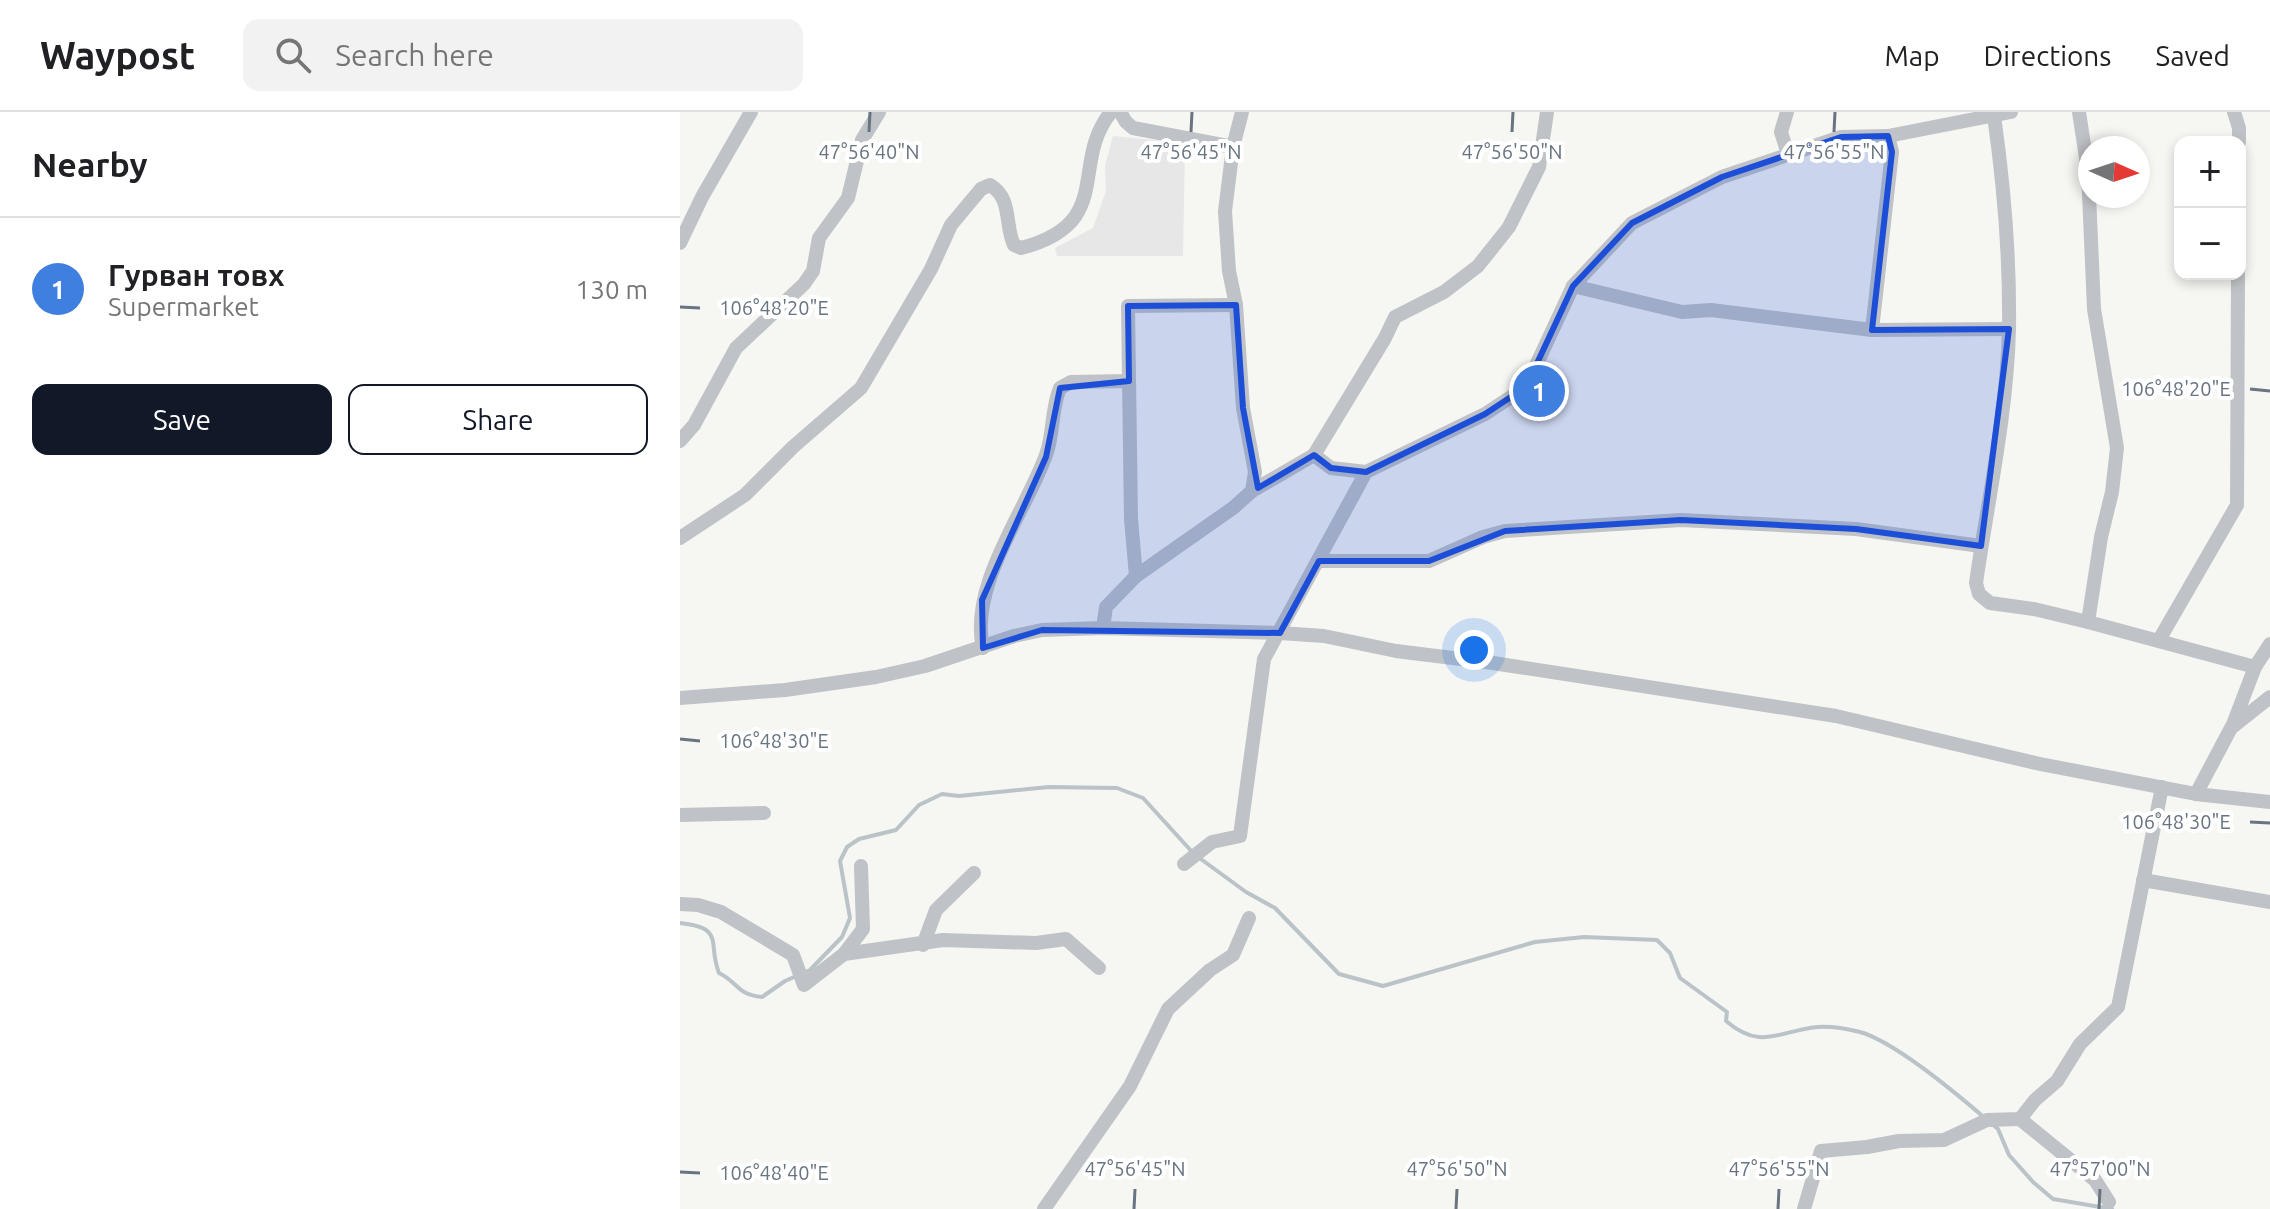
<!DOCTYPE html>
<meta charset="utf-8">
<style>
:root{--surface:#fff;--page:#f2f2f2;--text:#202124;--muted:#757577;--line:#e0e0e0;--accent:#111827}
body{margin:0;font-family:Ubuntu,sans-serif;background:var(--page);color:var(--text)}
.controls{position:absolute;right:24px;top:24px;display:grid;overflow:hidden;border-radius:16px;box-shadow:0 4px 12px #0003}
.controls button{width:72px;height:72px;display:grid;place-items:center;padding:0;border:0;border-bottom:2px solid var(--line);background:var(--surface);color:var(--text);font:40px sans-serif}
.compass{position:absolute;left:1398px;top:24px;width:72px;height:72px;border-radius:50%;background:var(--surface);box-shadow:0 4px 12px #0003;rotate:93deg}
.you{position:absolute;left:794px;top:538px;width:28px;height:28px;margin:-20px;border:6px solid #fff;border-radius:50%;background:#1a73e8;box-shadow:0 0 0 12px #1a73e833}
.badge{display:grid;place-items:center;width:52px;height:52px;border-radius:50%;background:var(--accent);color:#fff;font-size:26px;font-weight:700}
.pin{position:absolute;translate:-50% -50%;border:4px solid #fff;box-shadow:0 2px 8px #0006}
.list{margin:0;padding:0;list-style:none}
h2{display:flex;justify-content:space-between;align-items:center;height:104px;margin:0;padding:0 32px;font-size:34px}
h2 small{font-size:26px;font-weight:400;color:var(--muted)}
.list li{display:grid;grid-template-columns:52px 1fr auto;gap:24px;align-items:center;box-sizing:border-box;height:144px;padding:0 32px;border-top:2px solid var(--line)}
.list b{display:block;font-size:30px;white-space:nowrap}
.list p{margin:0;font-size:26px;white-space:nowrap;color:var(--muted)}
.list em{font-size:26px;font-style:normal;color:var(--muted)}
.actions{display:flex;gap:16px;padding:24px 32px}
.actions a{flex:1;padding:18px 0;border:2px solid var(--accent);border-radius:16px;text-align:center;font-size:28px;color:var(--accent)}
.actions .main{background:var(--accent);color:#fff}
.icon{flex:none;width:44px;height:44px;fill:none;stroke:currentColor;stroke-width:2;stroke-linecap:round;stroke-linejoin:round}
.map{position:relative;flex:none;width:1590px;height:1097px;overflow:hidden}
header{display:flex;align-items:center;gap:48px;box-sizing:border-box;height:112px;padding:0 40px;background:var(--surface);border-bottom:2px solid var(--line)}
header strong{font-size:38px}
nav{display:flex;gap:44px;margin-inline-start:auto;font-size:28px}
.search{width:560px;height:72px;background:var(--page);display:flex;align-items:center;gap:20px;box-sizing:border-box;padding:0 28px;border-radius:16px;color:var(--muted);font-size:30px}
main{display:flex}
aside{flex:1;background:var(--surface)}
.map>svg:first-child{display:block}
</style>
<header>
<strong>Waypost</strong>
<div class="search"><svg class="icon" aria-label="search" viewBox="0 0 24 24"><circle cx="10" cy="10" r="6"/><path d="M15 15l6 6"/></svg>Search here</div>
<nav><a>Map</a><a>Directions</a><a>Saved</a></nav>
</header>
<main>
<aside>
<h2>Nearby<small></small></h2>
<ul class="list">
<li><span class="badge" style="background:#3f7fe0">1</span><div><b>Гурван товх</b><p>Supermarket</p></div><em>130 m</em></li>
</ul>
<div class="actions"><a class="main">Save</a><a>Share</a></div>
</aside>
<div class="map">
<svg width="1590" height="1097" viewBox="0 0 1590 1097">
<rect width="100%" height="100%" fill="#f6f6f3"/>
<polygon fill="#e6e7e6" points="433,24 505,31 503,144 377,144 375,136 413,116 426,79 425,54"/>
<g fill="none" stroke-linecap="round" stroke-linejoin="round">
<g stroke="#bac3c8" stroke-width="4">
<path d="M0,811c46,5 27,20 39,50 19,9 18,22 43,24l23,-16 25,-11 32,-33 8,-19 -10,-57 7,-14 12,-8 37,-9 23,-25 23,-11 17,2 90,-9 68,1 26,10 51,56 52,38 29,16 64,66 44,12 152,-44 49,-5 73,3 13,13 10,25 47,34 -1,9c35,30 53,10 91,6 13,-1 31,2 43,5 35,10 97,62 126,87"/>
<polyline points="1312,1012 1318,1017 1329,1043 1353,1070 1373,1087 1432,1097"/>
</g>
<g stroke="#bfc2c6" stroke-width="14">
<polyline points="440,0 446,10 453,16 553,35"/>
<polyline points="1107,0 1101,20 1108,42"/>
<polyline points="1399,0 1408,59 1414,197 1437,336 1432,380 1421,425 1408,510"/>
<polyline points="1554,0 1559,16 1559,30"/>
<path d="M1314,4c10,70 16,142 15,213 -2,85 -21,170 -33,254l3,11 11,9 44,6 54,13 167,45"/>
<polyline points="0,131 22,85 71,0"/>
<polyline points="893,174 1002,200 1031,198 1192,218 1329,217"/>
<polyline points="1192,218 1212,40 1208,24"/>
<polyline points="0,329 14,313 56,236 124,172 133,159 139,126 168,86 182,28 199,0"/>
<polyline points="634,343 705,226 715,205 764,180 798,154 829,115 859,55 867,0"/>
<polyline points="572,379 634,343 651,356 686,360"/>
<path d="M0,426l65,-43 48,-48 68,-59 70,-119 20,-44 30,-36 9,-4c23,14 14,39 24,60l7,3c95,-25 48,-84 90,-136"/>
<polyline points="639,449 749,449 803,425 825,419 1001,408 1176,417 1301,434"/>
<polyline points="456,464 451,407 448,194 556,193"/>
<polyline points="423,516 426,495 456,464 553,396 572,379 575,360 563,296 556,193 549,159 545,99 553,35 562,0"/>
<polyline points="1479,528 1557,393 1558,162"/>
<path d="M303,536c-14,-63 42,-135 63,-193 8,-21 5,-46 14,-67l11,-6 58,-1"/>
<polyline points="0,586 105,578 196,565 245,554 334,524 362,518 423,516 600,521 644,524 716,539 813,551 1156,604 1360,652 1516,682 1590,690"/>
<polyline points="1552,615 1575,555 1590,532"/>
<polyline points="1516,682 1551,616 1590,585"/>
<polyline points="0,703 84,701"/>
<polyline points="504,752 532,730 560,724 584,547 686,360 805,302 846,275 893,174 952,111 1042,65 1161,25 1208,24 1331,0"/>
<polyline points="1463,768 1590,790"/>
<polyline points="0,792 18,793 41,800 113,843 124,873 164,842 263,828 356,831 386,827 419,856"/>
<polyline points="243,833 256,798 294,761"/>
<polyline points="164,842 183,817 181,754"/>
<polyline points="1340,1007 1415,1068 1429,1090"/>
<polyline points="364,1097 450,974 488,897 530,858 553,843 569,806"/>
<polyline points="1124,1097 1141,1039 1187,1035 1219,1029 1264,1028 1307,1008 1340,1007 1355,988 1377,969 1400,932 1438,895 1482,675"/>
</g>
</g>
<path fill="#1d4ed8" fill-opacity="0.2" stroke="#1d4ed8" stroke-width="6" stroke-linejoin="round" d="M1208,24l4,16 -20,178 137,-1 -28,217 -125,-17 -175,-9 -176,11 -76,30h-110l-39,72 -238,-3 -59,18 -1,-48 64,-143 14,-69 69,-7 -1,-75 108,-1 7,103 15,80 56,-33 17,13 35,4 119,-58 41,-27 47,-101 59,-63 90,-46 119,-40z"/>
<path fill="none" stroke="#687481" stroke-width="3" d="M189,20l1,-20M511,20l1,-20M832,20l1,-20M1154,20l1,-20M0,195l20,1M1570,277l20,2M0,627l20,2M1570,710l20,1M0,1060l20,1M454,1097l1,-20M776,1097l1,-20M1098,1097l1,-20M1419,1097l1,-20"/>
<g font-size="20" text-anchor="middle" fill="#687481" stroke="#fff" stroke-width="8" stroke-linejoin="round" paint-order="stroke">
<text x="189" y="47">47°56'40"N</text>
<text x="511" y="47">47°56'45"N</text>
<text x="832" y="47">47°56'50"N</text>
<text x="1154" y="47">47°56'55"N</text>
<text x="94" y="203">106°48'20"E</text>
<text x="1496" y="284">106°48'20"E</text>
<text x="94" y="636">106°48'30"E</text>
<text x="1496" y="717">106°48'30"E</text>
<text x="455" y="1064">47°56'45"N</text>
<text x="777" y="1064">47°56'50"N</text>
<text x="1099" y="1064">47°56'55"N</text>
<text x="1420" y="1064">47°57'00"N</text>
<text x="94" y="1068">106°48'40"E</text>
</g>
</svg>
<div class="controls">
<button>+</button>
<button>−</button>
</div>
<svg class="compass" viewBox="-18 -18 36 36"><path d="M0-13l5 13h-10z" fill="#e53935"/><path d="M0 13l5-13h-10z" fill="#757577"/></svg>
<div class="you"></div>
<div class="pin badge" style="left:859px;top:279px;background:#3f7fe0">1</div>
</div>
</main>
